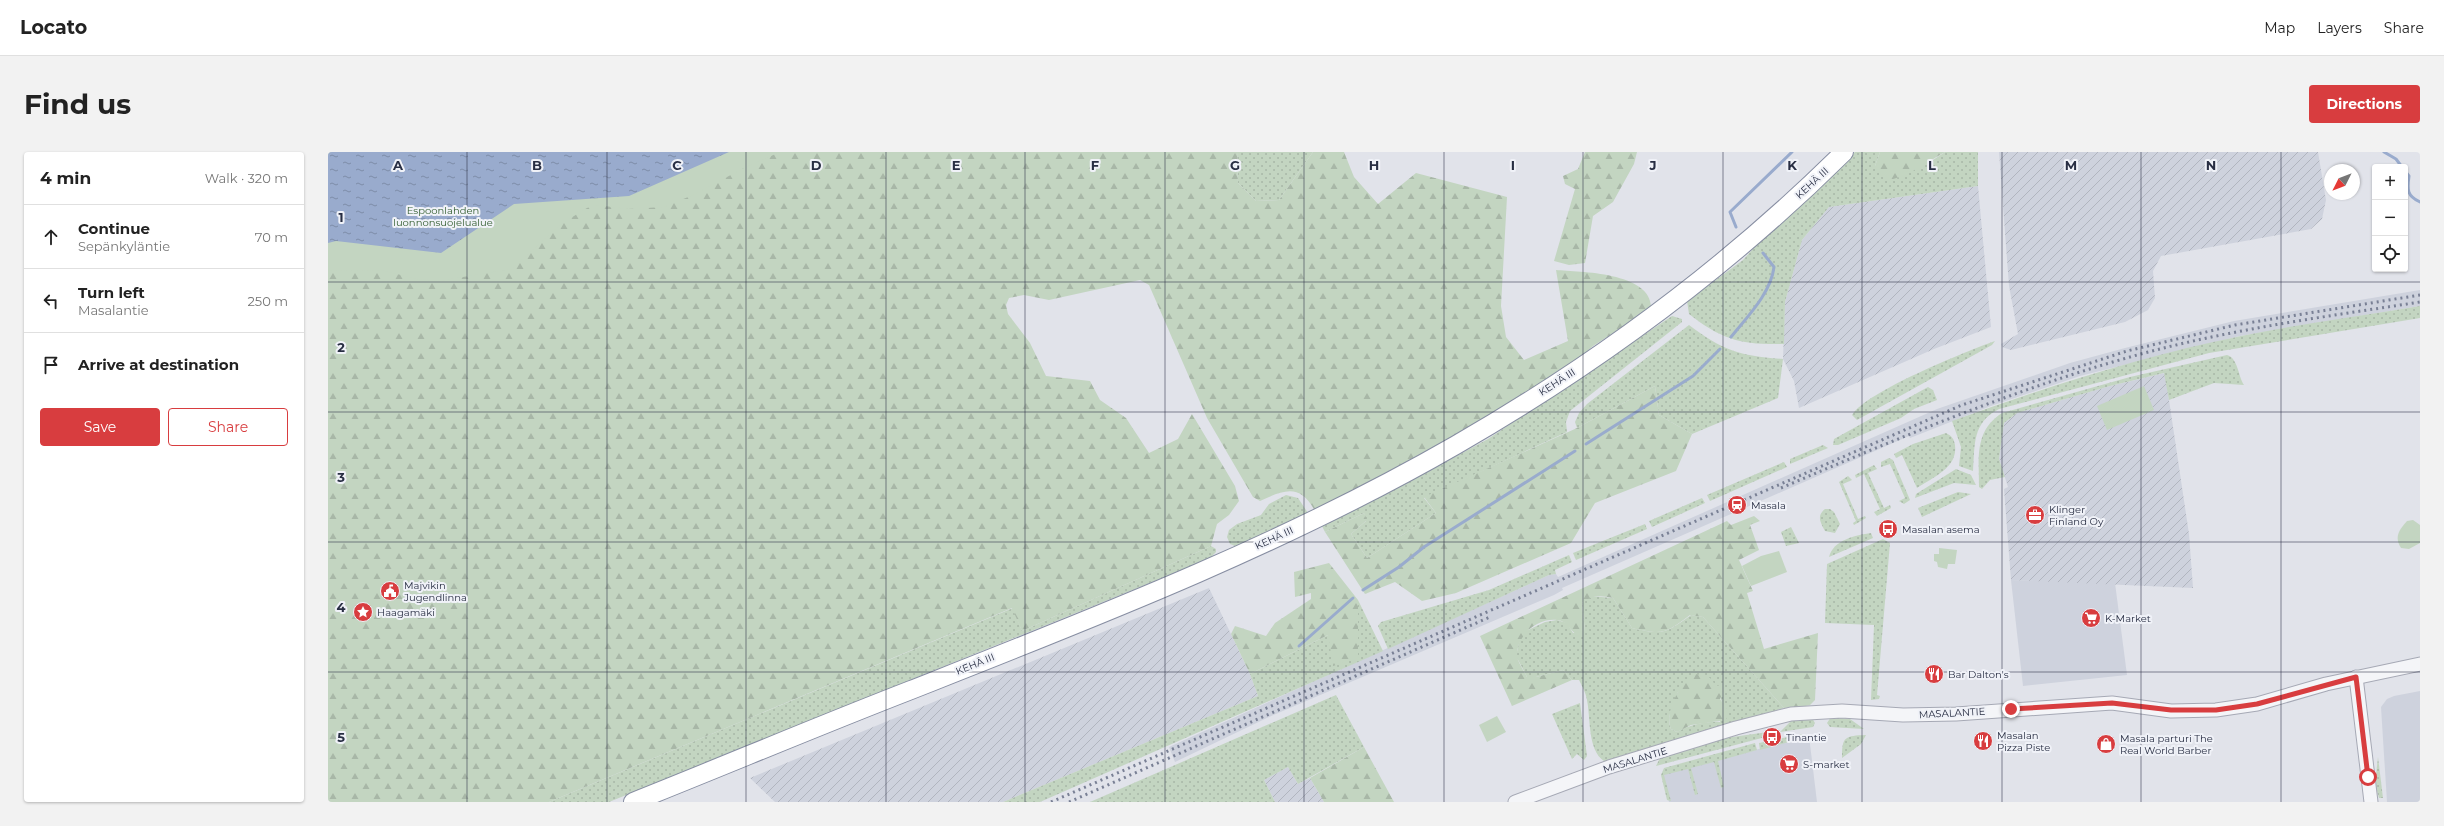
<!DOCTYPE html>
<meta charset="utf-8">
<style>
:root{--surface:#fff;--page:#f2f2f2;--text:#222;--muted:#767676;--line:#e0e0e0;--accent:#d83d3f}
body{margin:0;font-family:Montserrat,sans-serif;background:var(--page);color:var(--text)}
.controls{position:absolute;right:12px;top:12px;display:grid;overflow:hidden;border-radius:4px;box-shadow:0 1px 3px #0004}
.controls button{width:36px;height:36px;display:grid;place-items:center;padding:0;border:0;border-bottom:1px solid var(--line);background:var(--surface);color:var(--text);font:20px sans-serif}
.compass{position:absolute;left:1996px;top:12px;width:36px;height:36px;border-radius:50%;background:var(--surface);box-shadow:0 1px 3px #0004;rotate:228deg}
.stop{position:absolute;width:12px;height:12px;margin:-9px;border:3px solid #d83d3f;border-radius:50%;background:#fff}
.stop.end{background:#d83d3f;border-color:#fff;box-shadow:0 1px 4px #0008}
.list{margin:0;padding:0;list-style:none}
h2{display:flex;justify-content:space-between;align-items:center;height:52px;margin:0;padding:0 16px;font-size:17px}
h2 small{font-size:13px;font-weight:400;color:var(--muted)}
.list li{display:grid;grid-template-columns:26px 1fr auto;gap:12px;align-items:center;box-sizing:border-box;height:64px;padding:0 16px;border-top:1px solid var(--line)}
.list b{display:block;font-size:15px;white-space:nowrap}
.list p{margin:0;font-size:13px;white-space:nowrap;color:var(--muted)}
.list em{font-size:13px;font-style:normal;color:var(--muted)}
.actions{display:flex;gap:8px;padding:12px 16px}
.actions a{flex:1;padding:9px 0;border:1px solid var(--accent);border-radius:4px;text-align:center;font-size:14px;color:var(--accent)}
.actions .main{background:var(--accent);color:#fff}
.icon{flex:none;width:22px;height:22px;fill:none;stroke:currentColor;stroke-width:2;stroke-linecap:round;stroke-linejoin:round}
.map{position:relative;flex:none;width:2092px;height:650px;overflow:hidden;border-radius:4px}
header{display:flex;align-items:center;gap:24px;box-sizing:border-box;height:56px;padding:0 20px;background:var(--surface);border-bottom:1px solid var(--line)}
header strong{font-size:19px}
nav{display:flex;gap:22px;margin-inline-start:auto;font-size:14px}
.intro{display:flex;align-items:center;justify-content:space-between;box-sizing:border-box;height:96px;padding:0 24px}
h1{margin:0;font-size:28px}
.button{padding:10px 18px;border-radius:4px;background:var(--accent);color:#fff;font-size:14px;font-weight:700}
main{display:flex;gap:24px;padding:0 24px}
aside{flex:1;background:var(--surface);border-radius:4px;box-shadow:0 1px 3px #0004}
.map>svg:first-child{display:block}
</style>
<header>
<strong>Locato</strong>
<nav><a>Map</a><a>Layers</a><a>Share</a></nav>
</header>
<div class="intro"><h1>Find us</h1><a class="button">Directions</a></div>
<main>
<aside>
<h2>4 min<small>Walk · 320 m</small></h2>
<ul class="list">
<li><svg class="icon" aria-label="ahead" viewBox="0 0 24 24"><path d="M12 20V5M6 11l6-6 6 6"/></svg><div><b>Continue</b><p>Sepänkyläntie</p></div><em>70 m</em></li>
<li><svg class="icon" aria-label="left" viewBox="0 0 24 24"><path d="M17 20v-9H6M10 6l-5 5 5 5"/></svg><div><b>Turn left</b><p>Masalantie</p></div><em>250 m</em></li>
<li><svg class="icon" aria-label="arrive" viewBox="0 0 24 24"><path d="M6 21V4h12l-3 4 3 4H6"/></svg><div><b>Arrive at destination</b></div></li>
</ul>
<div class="actions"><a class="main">Save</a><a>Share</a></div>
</aside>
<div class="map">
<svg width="2092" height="650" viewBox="0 0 2092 650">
<defs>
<pattern id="industrial-furrows" width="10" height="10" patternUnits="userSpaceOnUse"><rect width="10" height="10" fill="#ced2dd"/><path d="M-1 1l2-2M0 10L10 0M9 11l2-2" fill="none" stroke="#b1b5bf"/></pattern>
<pattern id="grass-dots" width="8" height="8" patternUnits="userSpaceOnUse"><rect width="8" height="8" fill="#c3d5c1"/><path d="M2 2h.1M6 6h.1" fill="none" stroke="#a8b7a7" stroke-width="1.8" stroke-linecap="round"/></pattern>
<pattern id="forest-firs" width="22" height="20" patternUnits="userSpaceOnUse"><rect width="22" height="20" fill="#c3d5c1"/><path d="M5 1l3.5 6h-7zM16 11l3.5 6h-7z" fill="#a8b7a7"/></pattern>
<pattern id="water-ripples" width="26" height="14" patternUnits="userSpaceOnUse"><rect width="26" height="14" fill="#99abcd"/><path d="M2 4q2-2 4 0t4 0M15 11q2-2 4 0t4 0" fill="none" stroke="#7d8ca8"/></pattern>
</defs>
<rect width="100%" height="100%" fill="#e1e3ea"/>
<g fill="#ced2dd">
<polygon points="2092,138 2092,154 1912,184 1752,224 1663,254 1582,286 1581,284 1234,436 1235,438 1226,443 941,565 847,610 841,595 1221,423 1228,422 1230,425 1609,257 1742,211 1797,196 1906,169"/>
<polygon points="1683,428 1787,431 1799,523 1695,534"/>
<polygon points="2092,539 2092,650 2059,650 2053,555 2059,547 2066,544"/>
<polygon points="1481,584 1489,650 1341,650 1334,622"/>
</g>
<g fill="url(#industrial-furrows)">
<polygon points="1671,0 1990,0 1998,48 1994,67 1983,77 1833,104 1825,119 1827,146 1820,158 1797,170 1683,198 1674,195 1673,192 1690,182 1681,134"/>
<polygon points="1650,34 1663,175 1606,197 1471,256 1466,229 1455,207 1457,150 1474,88 1501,55"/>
<polygon points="1837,221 1861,382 1865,436 1683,428 1676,337 1680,335 1671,307 1676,271 1689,261 1782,234"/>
<polygon points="881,436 922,522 930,544 675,650 447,650 422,626"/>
<polygon points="960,615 970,632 982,626 996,650 947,650 936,628"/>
</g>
<g fill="url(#grass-dots)" fill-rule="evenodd">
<polygon points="909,0 985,0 951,48 928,49 910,31"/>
<path d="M1527,0h25l-5,14 58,-6 12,-8h33v34l-149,21 -27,33 -17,62 -1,42c-42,1 -62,-4 -95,-30l-2,-13 56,-41 17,-19z"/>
<path d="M2092,154v12l-211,35 -210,56c-27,14 -24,35 -26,62l-14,-5 2,-19 -9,-26c95,-34 190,-65 289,-85 59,-12 119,-20 179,-30z"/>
<polygon points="1344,164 1354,167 1354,170 1242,259 1238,270 1239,280 1096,346 1108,361 1039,406 1023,382 1038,369 1036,361 997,380 994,374 1084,328 1160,287"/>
<path d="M1361,173c34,26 52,31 94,34l-5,39 -86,36 -33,-19 -4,-29 -78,42 -2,-6 4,-9 8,-9z"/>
<path d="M1667,189l-3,4 -135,75 -5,-5c13,-23 115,-64 143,-74z"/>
<path d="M1899,203c11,3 11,21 17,30l-30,-2 -45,17 -5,-27 -54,13 -93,27 -13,10 -5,36 6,18 -15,3 -8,9 -3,-2c0,-29 -5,-56 23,-74l128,-36z"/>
<polygon points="1600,235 1605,238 1609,248 1586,257 1573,266 1510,293 1505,293 1506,287"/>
<path d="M1618,281c6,3 8,6 9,12 3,23 -22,32 -38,43l-15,-33 -6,3 -2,-4 19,-10z"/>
<polygon points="1495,293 1500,296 1462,312 1462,307"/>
<polygon points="1561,306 1565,308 1582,348 1576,352 1571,349 1577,346 1562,312 1553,315 1553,310"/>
<polygon points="1456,310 1459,315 1382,349 1379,343"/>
<polygon points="1546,313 1549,317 1540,321 1556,356 1562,353 1563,356 1549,364 1546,360 1552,357 1536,322 1528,326 1527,323"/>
<polygon points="1628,317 1643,323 1648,333 1626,331 1587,346 1588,342"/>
<polygon points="1520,324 1524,328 1515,332 1530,367 1537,364 1538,366 1526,373 1525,371 1528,369 1511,330"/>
<polygon points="1630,340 1643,342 1594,365 1590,356"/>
<polygon points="958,343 970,346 980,361 910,395 902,392 899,385 901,378 909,372 933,363 941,352"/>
<polygon points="1374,346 1377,351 1324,375 1321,369"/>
<path d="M1497,357h5l4,3 6,12 -5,9 -10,-2c-4,-8 -9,-15 0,-22z"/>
<polygon points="1317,372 1319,377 1248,408 1245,401"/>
<polygon points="1463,375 1471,391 1458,394 1453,380"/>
<path d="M1543,381l2,5 -44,19c4,-17 27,-22 42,-24z"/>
<polygon points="1555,387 1562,391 1549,543 1552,544 1551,547 1543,548 1546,473 1497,471 1499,412"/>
<polygon points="883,394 888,397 888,400 881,407 281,650 221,650 685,456 694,479"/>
<polygon points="1241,403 1244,410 1227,418 1228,422 1221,423 1060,497 1050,474 1053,470 1161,438"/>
<path d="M1262,444l23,2 19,30c31,7 33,6 59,-13l12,2 81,91 -176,55c-21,-8 -17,-43 -21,-63 -1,-7 -5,-14 -8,-20h-7l-9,-10 -27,7h-9l-11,-21 4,-17 6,-8 19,-9 12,-2 10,3 6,10 12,-2 -3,-28zM1388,534l7,19 -3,17c-12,-1 -32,3 -43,10l-6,-3c-6,-14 4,-24 7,-37z"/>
<polygon points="1030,448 1055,499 712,650 675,650 930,544 922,522 1000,483 1030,506"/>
<polygon points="1008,543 1036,595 970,632 960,615 936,628 947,650 762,650"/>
<polygon points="1252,551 1259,604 1256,608 1249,602 1244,607 1224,562"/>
<polygon points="1503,565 1522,567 1536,577 1502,575 1499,571"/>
<polygon points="1484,566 1487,571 1485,575 1452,580 1464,568"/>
<polygon points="1440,580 1441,583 1444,582 1444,580 1445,583 1328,614 1332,606 1397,586"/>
<polygon points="1474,582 1475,586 1432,598 1431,591"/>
<path d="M1538,583l-5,9 -19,14c0,-22 3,-22 24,-23z"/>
<polygon points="1427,591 1429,598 1390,609 1396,635 1393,636 1386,610 1363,616 1370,642 1367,643 1360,617 1336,623 1343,649 1339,648 1333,623 1336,616"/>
<polygon points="2050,605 2055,646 2051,646 2047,632"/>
</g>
<g fill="url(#forest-firs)">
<path d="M401,0h508l1,31 18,18 23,-1 34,-48h31l10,25 24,27 38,-31 91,24 -6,109 5,31 18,23 44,-19 -12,-71c24,2 97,2 95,39l-58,37 -20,18 -117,71 -141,76c-15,-28 -31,-21 -55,-10l-7,-4 -46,-79 -58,-133 -9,-5 -91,20 -25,-5 -15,3 -3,7 2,9 22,29 16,33 44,5 10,19 26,18 23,35 29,-14 14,-25 43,72 4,15 -10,14 -12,9 -6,22 -189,85 -10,-23 -463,194h-221v-559z"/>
<polygon points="1257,0 1309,0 1306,12 1285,50 1265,64 1257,111 1241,113 1226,109 1247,37 1237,32 1235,24 1250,17"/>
<polygon points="1552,0 1617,0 1578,23 1562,28 1547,14"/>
<polygon points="1327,234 1331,263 1364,282 1348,319 1267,351 1243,391 1128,441 1094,449 1067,430 1037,442 997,380 1036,361 1039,368 1023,382 1039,406 1108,361 1096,345 1249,276"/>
<path d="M1426,364l6,5 -10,4 9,25 -20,10 14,31 -6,2 17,56 54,-16 -3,67 -5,5 -9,2 -17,1 -81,-91 -13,-2c-25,19 -27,20 -58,13l-19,-30c-13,-3 -21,-3 -31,5l3,28 -6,5c-9,-4 -11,-15 -22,-16 -20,-2 -40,15 -40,35 0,6 7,16 10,22h9l27,-7 9,10 -60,26 -32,-70 247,-115 4,4z"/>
<polygon points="1001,411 1030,448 1030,506 1005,514 1000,483 922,522 903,482 907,474 938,484 947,471 983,447 983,441 967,445 966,420"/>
<path d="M1368,522l14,4 6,8 6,-1 2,3 -4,11 9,13 -3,8 -35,5 -14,7 -6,-3c-7,-17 9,-47 25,-55z"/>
<polygon points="1036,595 1066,650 996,650 982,626"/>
</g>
<g fill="#c3d5c1">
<polygon points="0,0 452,0 416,16 365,43 336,55 300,57 268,53 259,56 233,72 184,117 111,129 89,127 53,118 0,119"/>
<polygon points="1816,234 1826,258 1779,278 1769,254"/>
<path d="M2085,368l7,5v18l-11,6 -8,-1c-7,-11 -2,-18 6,-27z"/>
<polygon points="1611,396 1629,398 1627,412 1620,412 1619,417 1610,415 1609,410 1606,409 1606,402 1611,402"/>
<polygon points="1451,399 1459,420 1423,434 1414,414 1433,404"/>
<polygon points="1169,564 1178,580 1159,590 1151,573"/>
</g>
<polygon fill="url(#water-ripples)" points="0,0 401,0 301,44 186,52 113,101 8,89 0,91"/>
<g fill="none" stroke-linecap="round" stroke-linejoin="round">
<g stroke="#99abcd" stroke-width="3">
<polyline points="2056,0 2068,7 2074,15"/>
<path d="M2077,19l4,5c-2,14 -2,20 11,26"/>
<polyline points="1408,75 1402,60 1464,0"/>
<path d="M1403,185c16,-20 40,-44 43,-70l-11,-14"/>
<polyline points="1258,292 1365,224 1392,197"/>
<polyline points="1035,438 1071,415 1096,395 1247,299"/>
<polyline points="971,494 1025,446"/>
</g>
<defs>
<g id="tertiary">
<polyline points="2028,525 2043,650"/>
<polyline points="1187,650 1281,615 1408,576 1463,562 1514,559 1575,563 1628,562 1784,551 1843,559 1888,558 1929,552 1998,532 2092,512"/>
</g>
<path id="trunk" d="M305,650c93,-37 185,-76 278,-112 185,-73 373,-146 545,-245 141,-81 273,-179 388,-293"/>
</defs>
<use href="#tertiary" stroke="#a6a9b5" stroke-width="15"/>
<use href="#trunk" stroke="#878ea2" stroke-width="20"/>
<use href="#tertiary" stroke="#f4f5f8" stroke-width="13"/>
<use href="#trunk" stroke="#fff" stroke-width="18"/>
<g stroke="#798095" stroke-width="3" stroke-dasharray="2 4" stroke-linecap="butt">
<path d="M1453,336c115,-49 229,-97 349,-131 95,-27 193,-40 290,-55"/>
<polyline points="723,650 1634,253 1799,199 1907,173 2092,143"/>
<polyline points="741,650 1162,465"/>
</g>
</g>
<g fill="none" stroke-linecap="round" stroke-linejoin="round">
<polyline stroke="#d83d3f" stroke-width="5" points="1683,557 1784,551 1843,558 1888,558 1929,552 2028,525 2040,625"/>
</g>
<path fill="none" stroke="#282e43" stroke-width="1" stroke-opacity="0.55" d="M139,0v650M279,0v650M418,0v650M558,0v650M697,0v650M837,0v650M976,0v650M1116,0v650M1255,0v650M1395,0v650M1534,0v650M1674,0v650M1813,0v650M1953,0v650M0,130h2092M0,260h2092M0,390h2092M0,520h2092"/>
<defs>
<symbol id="station-disc" viewBox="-11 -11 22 22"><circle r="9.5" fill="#d83d3f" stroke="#f0f2f8"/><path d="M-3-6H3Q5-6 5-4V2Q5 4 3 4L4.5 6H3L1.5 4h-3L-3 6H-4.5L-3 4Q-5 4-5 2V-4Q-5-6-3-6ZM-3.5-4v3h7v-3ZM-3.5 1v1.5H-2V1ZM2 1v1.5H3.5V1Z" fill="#fff"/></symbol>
<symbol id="office-disc" viewBox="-11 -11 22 22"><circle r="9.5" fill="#d83d3f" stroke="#f0f2f8"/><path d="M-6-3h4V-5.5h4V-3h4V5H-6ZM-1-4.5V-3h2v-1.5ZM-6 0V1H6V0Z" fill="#fff"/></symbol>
<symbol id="bus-disc" viewBox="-11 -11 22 22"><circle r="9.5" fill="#d83d3f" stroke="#f0f2f8"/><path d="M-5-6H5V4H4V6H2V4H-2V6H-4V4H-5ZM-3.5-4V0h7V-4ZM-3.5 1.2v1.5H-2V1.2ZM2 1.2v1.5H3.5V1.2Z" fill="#fff"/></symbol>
<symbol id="civic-disc" viewBox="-11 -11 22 22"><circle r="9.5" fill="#d83d3f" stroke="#f0f2f8"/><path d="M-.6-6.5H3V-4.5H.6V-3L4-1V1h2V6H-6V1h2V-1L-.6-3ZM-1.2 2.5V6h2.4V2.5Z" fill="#fff"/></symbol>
<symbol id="sight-disc" viewBox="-11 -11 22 22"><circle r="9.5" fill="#d83d3f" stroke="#f0f2f8"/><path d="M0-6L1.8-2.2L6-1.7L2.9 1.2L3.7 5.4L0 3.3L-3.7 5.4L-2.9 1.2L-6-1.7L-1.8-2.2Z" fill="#fff"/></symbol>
<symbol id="supermarket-disc" viewBox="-11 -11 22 22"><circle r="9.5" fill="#d83d3f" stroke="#f0f2f8"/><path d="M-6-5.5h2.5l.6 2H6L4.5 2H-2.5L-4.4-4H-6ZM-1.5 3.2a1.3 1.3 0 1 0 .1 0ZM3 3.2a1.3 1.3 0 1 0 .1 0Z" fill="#fff"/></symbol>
<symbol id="restaurant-disc" viewBox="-11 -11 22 22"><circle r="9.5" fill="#d83d3f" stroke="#f0f2f8"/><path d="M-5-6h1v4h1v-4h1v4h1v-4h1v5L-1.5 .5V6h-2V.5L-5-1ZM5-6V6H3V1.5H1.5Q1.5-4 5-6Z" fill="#fff"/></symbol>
<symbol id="shop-disc" viewBox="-11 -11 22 22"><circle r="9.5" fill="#d83d3f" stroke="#f0f2f8"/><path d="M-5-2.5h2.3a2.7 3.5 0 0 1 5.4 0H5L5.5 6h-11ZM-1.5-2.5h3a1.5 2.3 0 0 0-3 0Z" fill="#fff"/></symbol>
</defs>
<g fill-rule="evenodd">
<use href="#station-disc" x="1398" y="342" width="22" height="22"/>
<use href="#office-disc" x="1696" y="352" width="22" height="22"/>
<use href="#bus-disc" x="1549" y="366" width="22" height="22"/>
<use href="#civic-disc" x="51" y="428" width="22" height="22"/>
<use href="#sight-disc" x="24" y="449" width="22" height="22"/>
<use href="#supermarket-disc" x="1752" y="455" width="22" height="22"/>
<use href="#restaurant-disc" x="1595" y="511" width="22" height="22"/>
<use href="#bus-disc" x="1433" y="574" width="22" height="22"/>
<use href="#restaurant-disc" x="1644" y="578" width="22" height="22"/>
<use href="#shop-disc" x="1767" y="581" width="22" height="22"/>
<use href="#supermarket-disc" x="1450" y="601" width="22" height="22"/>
</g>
<g text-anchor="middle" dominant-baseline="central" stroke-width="4" stroke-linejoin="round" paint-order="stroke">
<g font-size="10" fill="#282e43" stroke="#f0f2f8">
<text transform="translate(1484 31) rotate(-43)">KEHÄ III</text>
<text transform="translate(1229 230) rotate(-33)">KEHÄ III</text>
<text transform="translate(946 386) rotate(-25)">KEHÄ III</text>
<text transform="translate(647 512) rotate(-22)">KEHÄ III</text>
<text transform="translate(1624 561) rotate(-3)">MASALANTIE</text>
<text transform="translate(1307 608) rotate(-17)">MASALANTIE</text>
</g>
<g font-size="10" fill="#366034" stroke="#f0f2f8">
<text x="115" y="58">Espoonlahden<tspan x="115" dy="12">luonnonsuojelualue</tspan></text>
</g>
<g font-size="10" fill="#282e43" stroke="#f0f2f8" text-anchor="start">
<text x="1423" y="353">Masala</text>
<text x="1721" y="357">Klinger<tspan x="1721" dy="12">Finland Oy</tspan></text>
<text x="1574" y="377">Masalan asema</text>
<text x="76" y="433">Majvikin<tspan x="76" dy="12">Jugendlinna</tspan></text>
<text x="49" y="460">Haagamäki</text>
<text x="1777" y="466">K-Market</text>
<text x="1620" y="522">Bar Dalton's</text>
<text x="1669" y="583">Masalan<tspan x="1669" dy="12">Pizza Piste</tspan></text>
<text x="1458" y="585">Tinantie</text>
<text x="1792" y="586">Masala parturi The<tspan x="1792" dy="12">Real World Barber</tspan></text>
<text x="1475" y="612">S-market</text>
</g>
</g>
<g font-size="13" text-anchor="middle" font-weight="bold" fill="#282e43" stroke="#f0f2f8" stroke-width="4" stroke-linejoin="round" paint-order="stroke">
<text x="70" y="18">A</text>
<text x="209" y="18">B</text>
<text x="349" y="18">C</text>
<text x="488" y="18">D</text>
<text x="628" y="18">E</text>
<text x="767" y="18">F</text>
<text x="907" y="18">G</text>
<text x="1046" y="18">H</text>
<text x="1185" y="18">I</text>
<text x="1325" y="18">J</text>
<text x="1464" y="18">K</text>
<text x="1604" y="18">L</text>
<text x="1743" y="18">M</text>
<text x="1883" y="18">N</text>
<text x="13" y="70">1</text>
<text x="13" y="200">2</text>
<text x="13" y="330">3</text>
<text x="13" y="460">4</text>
<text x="13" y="590">5</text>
</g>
</svg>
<div class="controls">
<button>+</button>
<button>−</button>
<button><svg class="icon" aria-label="locate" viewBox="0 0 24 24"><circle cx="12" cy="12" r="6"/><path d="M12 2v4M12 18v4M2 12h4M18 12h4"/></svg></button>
</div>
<svg class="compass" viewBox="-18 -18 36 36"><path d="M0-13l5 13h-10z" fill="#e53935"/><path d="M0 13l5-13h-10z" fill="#767676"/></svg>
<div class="stop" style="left:2040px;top:625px"></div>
<div class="stop end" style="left:1683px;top:557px"></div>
</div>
</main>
